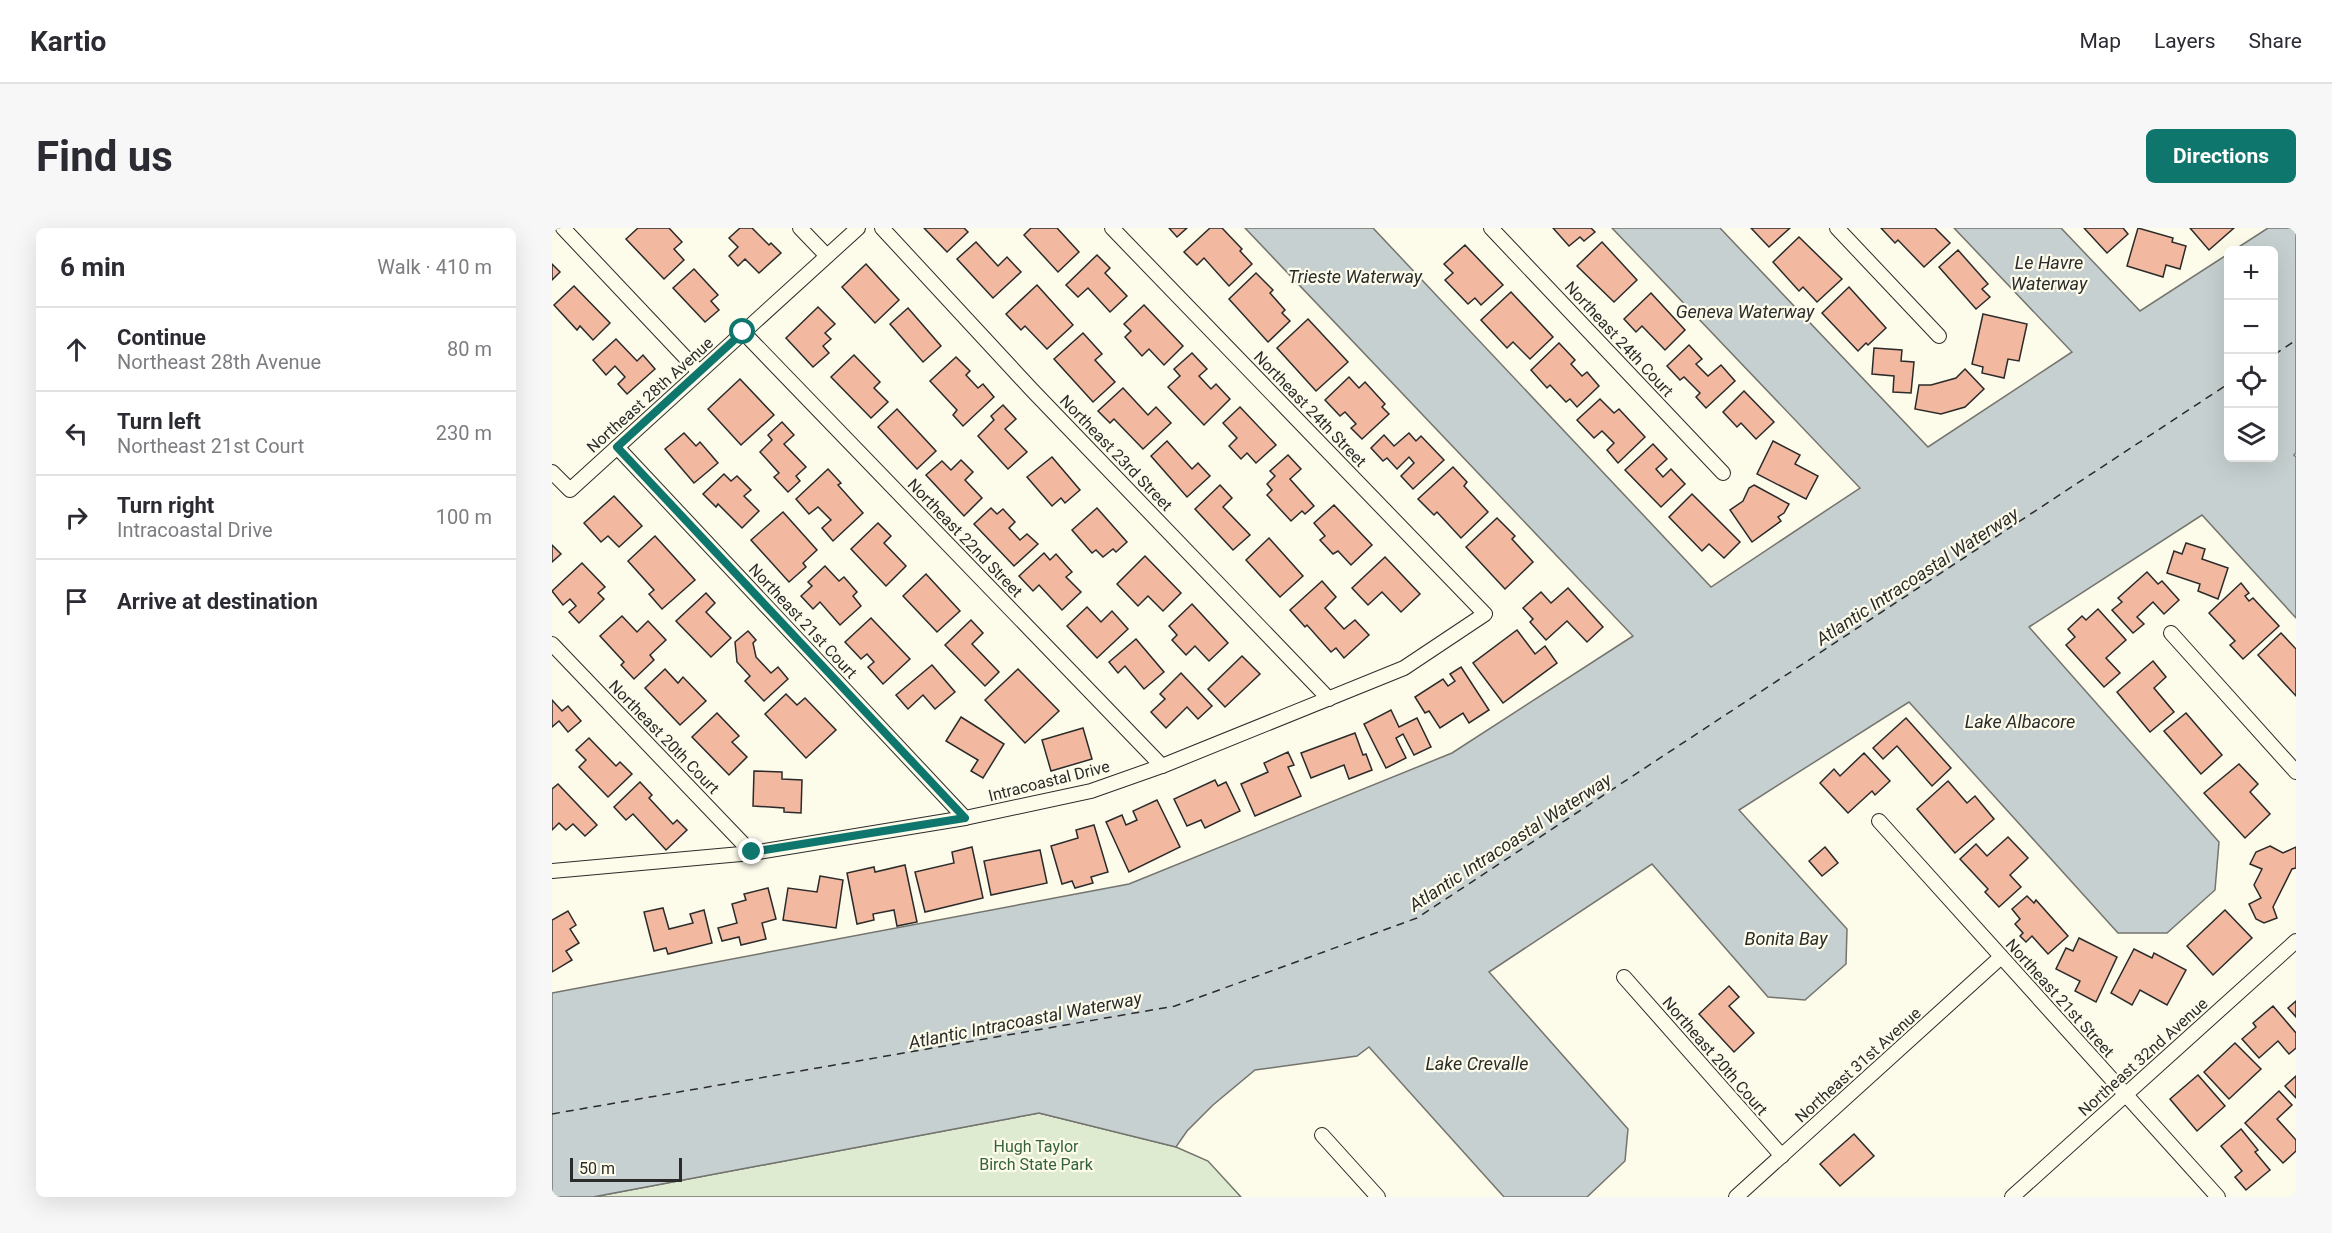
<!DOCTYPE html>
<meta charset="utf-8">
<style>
:root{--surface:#fff;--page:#f7f7f7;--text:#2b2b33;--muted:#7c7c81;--line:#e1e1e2;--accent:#0f766e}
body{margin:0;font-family:Roboto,sans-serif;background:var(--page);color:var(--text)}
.controls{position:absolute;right:18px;top:18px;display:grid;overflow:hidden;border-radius:9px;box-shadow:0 6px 24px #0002}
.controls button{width:54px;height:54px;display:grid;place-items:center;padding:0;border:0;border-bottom:2px solid var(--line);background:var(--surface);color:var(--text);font:30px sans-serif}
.scale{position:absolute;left:18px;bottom:15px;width:112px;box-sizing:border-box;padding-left:6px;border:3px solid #2b2b2b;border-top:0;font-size:16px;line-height:21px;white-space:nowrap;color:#2b2b2b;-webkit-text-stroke:4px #fdfbea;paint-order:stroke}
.stop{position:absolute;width:18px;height:18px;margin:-14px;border:4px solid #0f766e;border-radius:50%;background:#fff}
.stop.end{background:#0f766e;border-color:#fff;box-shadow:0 2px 6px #0008}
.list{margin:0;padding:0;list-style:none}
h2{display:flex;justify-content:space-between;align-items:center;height:78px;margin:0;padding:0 24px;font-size:26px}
h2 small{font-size:20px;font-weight:400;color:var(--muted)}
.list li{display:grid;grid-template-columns:39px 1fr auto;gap:18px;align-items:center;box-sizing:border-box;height:84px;padding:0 24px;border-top:2px solid var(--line)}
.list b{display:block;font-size:22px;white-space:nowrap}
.list p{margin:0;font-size:20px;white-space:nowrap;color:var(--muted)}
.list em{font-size:20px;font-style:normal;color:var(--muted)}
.icon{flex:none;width:33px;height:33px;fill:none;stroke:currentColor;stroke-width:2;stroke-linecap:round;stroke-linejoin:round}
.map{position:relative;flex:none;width:1744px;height:969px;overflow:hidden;border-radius:9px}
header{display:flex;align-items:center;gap:36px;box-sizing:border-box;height:84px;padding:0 30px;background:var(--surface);border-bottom:2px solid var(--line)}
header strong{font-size:28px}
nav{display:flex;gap:33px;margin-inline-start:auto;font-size:21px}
.intro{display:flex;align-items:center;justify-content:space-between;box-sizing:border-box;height:144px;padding:0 36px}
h1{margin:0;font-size:42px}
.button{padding:15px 27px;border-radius:9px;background:var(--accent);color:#fff;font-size:21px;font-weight:700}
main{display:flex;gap:36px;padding:0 36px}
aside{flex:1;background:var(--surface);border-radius:9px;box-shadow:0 6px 24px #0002}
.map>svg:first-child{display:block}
</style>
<header>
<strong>Kartio</strong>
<nav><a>Map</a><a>Layers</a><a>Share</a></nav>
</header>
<div class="intro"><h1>Find us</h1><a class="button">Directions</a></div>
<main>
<aside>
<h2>6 min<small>Walk · 410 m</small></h2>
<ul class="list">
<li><svg class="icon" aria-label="ahead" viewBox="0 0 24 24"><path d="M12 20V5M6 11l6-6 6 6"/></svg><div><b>Continue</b><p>Northeast 28th Avenue</p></div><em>80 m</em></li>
<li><svg class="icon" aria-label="left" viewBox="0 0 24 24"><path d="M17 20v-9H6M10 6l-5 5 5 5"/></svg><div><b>Turn left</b><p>Northeast 21st Court</p></div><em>230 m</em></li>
<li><svg class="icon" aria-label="right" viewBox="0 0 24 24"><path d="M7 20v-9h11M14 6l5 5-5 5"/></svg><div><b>Turn right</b><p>Intracoastal Drive</p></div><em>100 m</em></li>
<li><svg class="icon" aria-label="arrive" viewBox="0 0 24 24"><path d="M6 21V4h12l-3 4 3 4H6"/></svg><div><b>Arrive at destination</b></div></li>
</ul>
</aside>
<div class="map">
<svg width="1744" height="969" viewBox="0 0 1744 969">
<rect width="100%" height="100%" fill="#fdfbea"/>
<polygon fill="#deebd1" stroke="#74746e" stroke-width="1.5" points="487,885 624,919 656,933 689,969 41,969"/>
<polygon fill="#c7d0d0" stroke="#74746e" stroke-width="1.5" points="693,0 821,0 1159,359 1308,260 1060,0 1168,0 1376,219 1520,124 1402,0 1509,0 1588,83 1676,26 1676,230 1722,230 1722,22 1682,22 1716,0 1744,0 1744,225 1742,227 1744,229 1744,390 1650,287 1477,399 1667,614 1663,662 1615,705 1566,705 1357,474 1187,582 1295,701 1294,736 1253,772 1216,769 1100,636 937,744 1076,901 1073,933 1035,969 952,969 817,819 805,828 703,842 661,877 635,903 624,919 487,885 41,969 0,969 0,765 577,656 900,525 1081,408"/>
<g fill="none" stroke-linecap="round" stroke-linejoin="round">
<g stroke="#2b2b2b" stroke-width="1.5" stroke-dasharray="8 6" stroke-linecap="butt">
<polyline points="1722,127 1744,112"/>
<polyline points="0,886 623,778 865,690 1676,156"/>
</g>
</g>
<g fill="#f2b8a0" stroke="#2b2b2b" stroke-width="1.5">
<polygon points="86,0 117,0 130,14 122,21 132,32 112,51 74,11"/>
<polygon points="188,0 200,0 217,17 219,15 229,25 207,45 193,31 186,38 177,28 186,19 177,10"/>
<polygon points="372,0 412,0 416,4 395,24"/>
<polygon points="479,0 505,0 527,24 506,44 472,7"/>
<polygon points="617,0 635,0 625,9"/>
<polygon points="658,0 670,0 690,21 688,23 700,36 677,58 652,30 645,37 632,24"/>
<polygon points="1001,0 1039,0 1043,4 1032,13 1028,9 1017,18"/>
<polygon points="1199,0 1238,0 1217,19"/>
<polygon points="1329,0 1383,0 1398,15 1372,39 1346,12 1343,15"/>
<polygon points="1532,0 1571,0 1576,6 1555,25"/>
<polygon points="1586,0 1621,10 1620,14 1634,18 1628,41 1614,37 1611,49 1575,38"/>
<polygon points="1638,0 1682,0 1657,22"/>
<polygon points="1247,9 1290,51 1265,74 1251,59 1247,63 1221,34"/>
<polygon points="424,14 446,38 455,29 469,44 441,70 405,31"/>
<polygon points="1050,14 1085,52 1062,74 1025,38"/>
<polygon points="913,17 951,57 929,77 923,70 916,76 893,52 901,45 892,36"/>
<polygon points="1406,22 1436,56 1430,61 1438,69 1424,81 1387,39"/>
<polygon points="545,27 558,40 553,45 575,68 558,84 536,60 526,69 514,57"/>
<polygon points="0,36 8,44 0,52"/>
<polygon points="314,36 347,72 323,95 290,59"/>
<polygon points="142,41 166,67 159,73 167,82 153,94 121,60"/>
<polygon points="704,45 721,62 718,65 733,82 730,85 738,93 716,114 677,71"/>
<polygon points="485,57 521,97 495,121 473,98 469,102 454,86"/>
<polygon points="22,58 58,95 41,112 28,98 25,102 2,77"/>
<polygon points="1297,59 1334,100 1316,117 1314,115 1306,123 1270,85"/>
<polygon points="959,64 1001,109 978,131 961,114 955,120 929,92"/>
<polygon points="1099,65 1133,102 1113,122 1090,98 1084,104 1072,91"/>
<polygon points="592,77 631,118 612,137 597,121 590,128 573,109 579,103 572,96"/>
<polygon points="266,79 283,96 273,105 279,111 271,118 277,125 261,139 234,110"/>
<polygon points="356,80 389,118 371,134 338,96"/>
<polygon points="1431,86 1475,96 1467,133 1456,131 1452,150 1430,145 1431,139 1420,136"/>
<polygon points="756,91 796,134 764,163 725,120"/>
<polygon points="531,105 550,126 543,132 563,154 541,174 502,131"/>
<polygon points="64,111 85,133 91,127 103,141 75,166 66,156 73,149 63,138 54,147 41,132"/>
<polygon points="1007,115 1023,132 1019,136 1030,148 1035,144 1047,158 1025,179 1018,171 1014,174 998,157 995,160 979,142"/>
<polygon points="1137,117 1150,131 1144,136 1156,148 1169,137 1183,153 1154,180 1144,169 1148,165 1132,149 1128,152 1115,138"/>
<polygon points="1322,120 1350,122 1349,133 1362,134 1359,165 1341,164 1342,148 1320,146"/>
<polygon points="640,125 655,141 647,148 659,161 664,156 678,171 652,197 616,159 628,148 622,141"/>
<polygon points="302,127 328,154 322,160 336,174 319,190 279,149"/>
<polygon points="404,129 418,143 414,147 426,160 431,156 442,169 411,198 401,187 405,182 378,153"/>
<polygon points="1413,141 1432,161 1413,179 1389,186 1363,181 1367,157 1379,157 1404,150"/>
<polygon points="797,149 807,160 813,154 833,176 830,179 837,186 810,211 799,200 804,196 793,184 788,188 773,172"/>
<polygon points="188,151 222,187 189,217 156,181"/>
<polygon points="571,160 596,187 604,179 619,195 591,221 562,191 558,195 546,183"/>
<polygon points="1192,163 1222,194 1204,211 1189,195 1185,199 1171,184"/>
<polygon points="1048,171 1062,185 1067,181 1093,209 1066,235 1055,222 1062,215 1050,203 1042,210 1025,192"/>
<polygon points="451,177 464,191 453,201 475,224 456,241 426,208 442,192 439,188"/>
<polygon points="688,179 724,217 704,235 695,225 689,231 677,218 685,210 671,195"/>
<polygon points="345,181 384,223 365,241 326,199"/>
<polygon points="230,194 242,207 232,216 254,239 244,248 248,253 236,264 222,249 227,245 208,224 220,212 216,207"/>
<polygon points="132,205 144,218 148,214 166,235 142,255 113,221"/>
<polygon points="857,205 864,213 869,208 892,232 861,261 849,248 862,235 857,229 845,241 835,230 831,233 819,220 832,207 842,218"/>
<polygon points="615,213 640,241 646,235 658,248 635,269 599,228"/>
<polygon points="1221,213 1248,227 1243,236 1266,248 1254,271 1205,246"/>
<polygon points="1101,216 1115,231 1104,241 1111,249 1119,241 1133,256 1109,279 1073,242"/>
<polygon points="736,227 749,241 738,251 762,278 753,286 750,283 739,293 715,267 720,262 715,256 723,248 718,243"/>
<polygon points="500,229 528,262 513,275 509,270 500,278 475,249"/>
<polygon points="409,232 421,244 413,252 430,270 412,288 374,247 390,233 399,242"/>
<polygon points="901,239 915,254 912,258 936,284 909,310 885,284 882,287 866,271"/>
<polygon points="276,241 289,255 286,257 311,285 281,313 270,300 279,292 266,279 257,286 244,271"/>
<polygon points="172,246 179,253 185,248 199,262 192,268 207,283 190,300 166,276 164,279 151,266"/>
<polygon points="668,257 680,270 671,279 698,307 681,322 643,281"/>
<polygon points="1202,257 1237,276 1232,285 1226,289 1229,293 1200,314 1178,282 1191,273 1197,260"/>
<polygon points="1140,266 1188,314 1172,330 1157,316 1150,323 1117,289"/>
<polygon points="62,268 90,298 67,319 56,308 49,314 32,295"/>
<polygon points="782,277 820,317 799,337 786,323 781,326 768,312 773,308 762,295"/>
<polygon points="439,280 445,286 451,281 463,294 457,300 468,312 475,306 486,316 462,338 422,296"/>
<polygon points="545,280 575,314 564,324 561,321 551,329 544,322 540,325 520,302"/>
<polygon points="231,284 265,322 251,335 254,339 237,354 199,312"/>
<polygon points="945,290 963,308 960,311 981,334 953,361 914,319"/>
<polygon points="326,295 339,308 332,315 354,338 334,358 299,321"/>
<polygon points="103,308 143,352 110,381 97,366 102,362 76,333"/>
<polygon points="717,310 751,348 728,369 694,332"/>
<polygon points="1634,315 1653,321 1650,331 1676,340 1666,371 1646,363 1648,356 1615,345 1622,323 1630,326"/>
<polygon points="0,317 9,326 0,334"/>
<polygon points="492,325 498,332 504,326 520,344 514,349 529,364 510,382 487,357 481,363 467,348"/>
<polygon points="593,328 629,365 611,383 596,368 586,378 565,356"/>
<polygon points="833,329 868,366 849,384 830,364 816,377 800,360"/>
<polygon points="30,335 53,359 46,365 52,371 27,395 17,384 24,378 18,371 11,377 0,363"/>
<polygon points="273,338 287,353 292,349 305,364 301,368 309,378 288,397 268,374 261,381 249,368 260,358 256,354"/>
<polygon points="1595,344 1606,356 1610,353 1627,372 1612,386 1601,374 1585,389 1592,396 1581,405 1560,382 1570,374 1566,370"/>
<polygon points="374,346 408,383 385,404 351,368"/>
<polygon points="770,353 784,369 773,380 792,401 803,392 817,407 792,430 784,420 779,424 755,397 753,399 738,382"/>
<polygon points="1689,355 1697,365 1693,368 1697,373 1701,370 1727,398 1691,431 1678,417 1683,413 1657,385"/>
<polygon points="1016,360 1051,399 1035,414 1015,393 994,412 978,394 981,391 971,380 989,364 999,375"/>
<polygon points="154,365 163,375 154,384 179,410 159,429 124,393"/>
<polygon points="640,376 676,415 657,433 643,418 634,427 620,412 625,407 617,398"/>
<polygon points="535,379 549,394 560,383 576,401 545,430 515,398"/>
<polygon points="1546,381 1574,412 1554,430 1568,445 1552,459 1514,417 1523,409 1516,401 1530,388 1534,392"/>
<polygon points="70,388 85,404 96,393 114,412 98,427 102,432 82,451 69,437 72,434 48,408"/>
<polygon points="319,390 358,431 331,456 316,439 322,434 315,426 309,431 293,414"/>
<polygon points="419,392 431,405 420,416 447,444 433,458 393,417"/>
<polygon points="965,402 983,426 993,418 1005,435 951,475 921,435"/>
<polygon points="196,403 204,412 201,415 204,429 219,445 226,439 236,451 212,473 193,453 198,448 185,434 183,414"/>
<polygon points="1729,405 1744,421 1744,468 1706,427"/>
<polygon points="584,411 612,444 592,461 573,438 566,445 557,434"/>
<polygon points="690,428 708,446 673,479 656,461"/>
<polygon points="1601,433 1614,449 1602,460 1622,484 1598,504 1565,464"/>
<polygon points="380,437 403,464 383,481 371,467 356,481 344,467"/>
<polygon points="909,439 937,482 917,495 911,485 888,500 877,483 873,485 863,469 891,451 896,458 903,453 898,446"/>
<polygon points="113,441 126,455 131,449 154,473 128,497 93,460"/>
<polygon points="466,441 507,483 473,515 433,472"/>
<polygon points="629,445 660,478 646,491 635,479 614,500 599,484 613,471 608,466"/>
<polygon points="234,466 245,477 253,470 284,502 254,530 213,486"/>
<polygon points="0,472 10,483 16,478 29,493 16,504 7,493 0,499"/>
<polygon points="839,482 847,499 865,490 879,519 862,527 851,506 844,510 854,530 834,540 812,496"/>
<polygon points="165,485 187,508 180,514 195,529 177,547 140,509"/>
<polygon points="1634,485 1670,527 1649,546 1612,503"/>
<polygon points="409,489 452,516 431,550 419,543 426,532 394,513"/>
<polygon points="1354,490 1399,540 1380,558 1345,518 1331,531 1321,520"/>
<polygon points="531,500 540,531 499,543 490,512"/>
<polygon points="803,505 811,527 814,526 820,542 797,551 792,537 759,550 749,525"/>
<polygon points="37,510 64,538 68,534 80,546 56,569 27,539 34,532 24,522"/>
<polygon points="736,524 742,537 736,539 749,568 703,588 689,556 716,544 712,535"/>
<polygon points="1312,525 1338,553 1323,567 1320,563 1296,585 1268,555 1282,541 1288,548"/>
<polygon points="1687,536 1706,556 1698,564 1718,586 1693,610 1652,565"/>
<polygon points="202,543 230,544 230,551 250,552 249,585 232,584 232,580 201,578"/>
<polygon points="663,552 666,558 674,554 688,583 653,600 649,592 635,598 622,571"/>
<polygon points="1396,553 1415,575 1423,568 1442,591 1403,625 1365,581"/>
<polygon points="88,554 100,567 97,570 121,596 125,592 135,602 114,622 81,586 74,592 62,579"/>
<polygon points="6,556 45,597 33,608 21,596 14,602 7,595 0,602 0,561"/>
<polygon points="605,572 628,619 577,644 554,594 570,587 574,597 585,592 581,583"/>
<polygon points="542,597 556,644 539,649 541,655 523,660 520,653 510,656 499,618 526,610 524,602"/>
<polygon points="1456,609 1476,630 1458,647 1469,659 1447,679 1433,664 1436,661 1408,631 1424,616 1435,628"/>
<polygon points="1718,618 1731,625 1744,619 1744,640 1740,641 1721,679 1725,690 1712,695 1704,691 1697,676 1709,670 1702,657 1710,641 1698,636 1704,624"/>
<polygon points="420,619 431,670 373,684 363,644 402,635 400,624"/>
<polygon points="1273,619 1286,635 1270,648 1257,633"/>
<polygon points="488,622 495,655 439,667 432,633"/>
<polygon points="353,637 365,694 345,698 342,682 321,686 322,692 305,696 295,645 322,639 323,644"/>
<polygon points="268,648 291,652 284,700 231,692 236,660 265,664"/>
<polygon points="216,660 224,691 210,695 214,711 189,717 187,709 170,713 166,700 185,695 180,676 194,672 192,666"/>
<polygon points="1475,668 1482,675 1484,672 1516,708 1496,726 1480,708 1474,714 1468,708 1471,705 1463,696 1468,691 1460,681"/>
<polygon points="111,680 117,701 141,695 138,686 152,682 160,715 116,726 114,720 102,723 92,684"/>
<polygon points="1673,682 1700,710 1661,747 1635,718"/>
<polygon points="16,683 24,697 18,701 27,715 14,723 20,732 0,744 0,692"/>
<polygon points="1527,710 1565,729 1544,774 1523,763 1528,753 1504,741 1514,720 1521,723"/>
<polygon points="1582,721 1600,730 1602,725 1634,742 1615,777 1588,762 1580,777 1559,765"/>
<polygon points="1177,758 1187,769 1177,778 1202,805 1182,824 1147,786"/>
<polygon points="1744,773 1744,789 1736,780"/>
<polygon points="1721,778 1744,805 1744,820 1737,826 1726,813 1707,830 1690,811 1704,799 1701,795"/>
<polygon points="1683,815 1709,841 1677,871 1652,844"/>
<polygon points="1646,847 1673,878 1645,903 1618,871"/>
<polygon points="1744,848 1744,870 1733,858"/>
<polygon points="1727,863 1740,877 1725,891 1744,912 1744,923 1731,935 1693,895"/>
<polygon points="1689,901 1706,922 1703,924 1718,942 1694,962 1683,949 1690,943 1669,918"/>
<polygon points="1302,906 1322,928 1288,958 1268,936"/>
</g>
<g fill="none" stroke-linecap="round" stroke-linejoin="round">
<defs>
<g id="minor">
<polyline points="11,0 147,144"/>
<polyline points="248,0 275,28"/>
<polyline points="330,0 480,162 777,471"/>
<polyline points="939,0 1171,245"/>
<polyline points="1285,0 1387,108"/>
<polyline points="191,104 610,538"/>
<polyline points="65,219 413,590"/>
<polyline points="0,244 18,262 306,0"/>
<polyline points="1619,405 1744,544"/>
<polyline points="0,416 200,625"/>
<polyline points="1327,593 1666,969"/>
<polyline points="0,643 200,625 413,590 539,563 610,538 852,440 933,386 560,0"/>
<polyline points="1072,749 1230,928"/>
<polyline points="770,907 826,969"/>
<polyline points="1184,969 1449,729"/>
<polyline points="1460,969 1744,713"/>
</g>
</defs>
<use href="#minor" stroke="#2b2b2b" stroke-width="16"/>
<use href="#minor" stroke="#fdfbea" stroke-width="14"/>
</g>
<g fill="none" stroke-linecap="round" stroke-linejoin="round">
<polyline stroke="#0f766e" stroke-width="8" points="191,104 65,219 413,590 200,624"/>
</g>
<g text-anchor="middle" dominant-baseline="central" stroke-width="4.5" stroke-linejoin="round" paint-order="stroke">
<g font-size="16" fill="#2b2b2b" stroke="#fdfbea">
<text transform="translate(1067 111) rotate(47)">Northeast 24th Court</text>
<text transform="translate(98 167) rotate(-42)">Northeast 28th Avenue</text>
<text transform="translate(758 181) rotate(46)">Northeast 24th Street</text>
<text transform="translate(564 225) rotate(46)">Northeast 23rd Street</text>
<text transform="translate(413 310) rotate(46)">Northeast 22nd Street</text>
<text transform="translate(251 393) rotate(47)">Northeast 21st Court</text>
<text transform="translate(112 509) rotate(46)">Northeast 20th Court</text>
<text transform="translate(497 553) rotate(-14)">Intracoastal Drive</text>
<text transform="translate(1508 770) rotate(48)">Northeast 21st Street</text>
<text transform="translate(1163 828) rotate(49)">Northeast 20th Court</text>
<text transform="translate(1591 829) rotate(-42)">Northeast 32nd Avenue</text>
<text transform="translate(1306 837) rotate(-42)">Northeast 31st Avenue</text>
</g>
<g font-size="16" fill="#34623c" stroke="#fdfbea">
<text x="484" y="918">Hugh Taylor<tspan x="484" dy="18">Birch State Park</tspan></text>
</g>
<g font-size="18" font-style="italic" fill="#2b2b2b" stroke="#fdfbea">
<text x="1497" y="34">Le Havre<tspan x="1497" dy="21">Waterway</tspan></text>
<text x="803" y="48">Trieste Waterway</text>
<text x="1193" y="83">Geneva Waterway</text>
<text transform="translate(1365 348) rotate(-33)">Atlantic Intracoastal Waterway</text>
<text x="1468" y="493">Lake Albacore</text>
<text transform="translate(958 614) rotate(-33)">Atlantic Intracoastal Waterway</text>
<text x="1234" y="710">Bonita Bay</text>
<text transform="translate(473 792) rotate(-11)">Atlantic Intracoastal Waterway</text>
<text x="925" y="835">Lake Crevalle</text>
</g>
</g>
</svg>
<div class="controls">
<button>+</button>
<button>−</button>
<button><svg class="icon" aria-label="locate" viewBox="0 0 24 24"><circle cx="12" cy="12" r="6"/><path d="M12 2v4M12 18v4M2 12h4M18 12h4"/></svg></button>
<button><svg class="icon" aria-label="layers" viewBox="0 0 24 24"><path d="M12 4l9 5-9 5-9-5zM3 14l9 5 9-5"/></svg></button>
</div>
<div class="scale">50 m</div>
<div class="stop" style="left:191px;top:104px"></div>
<div class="stop end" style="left:200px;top:624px"></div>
</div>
</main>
